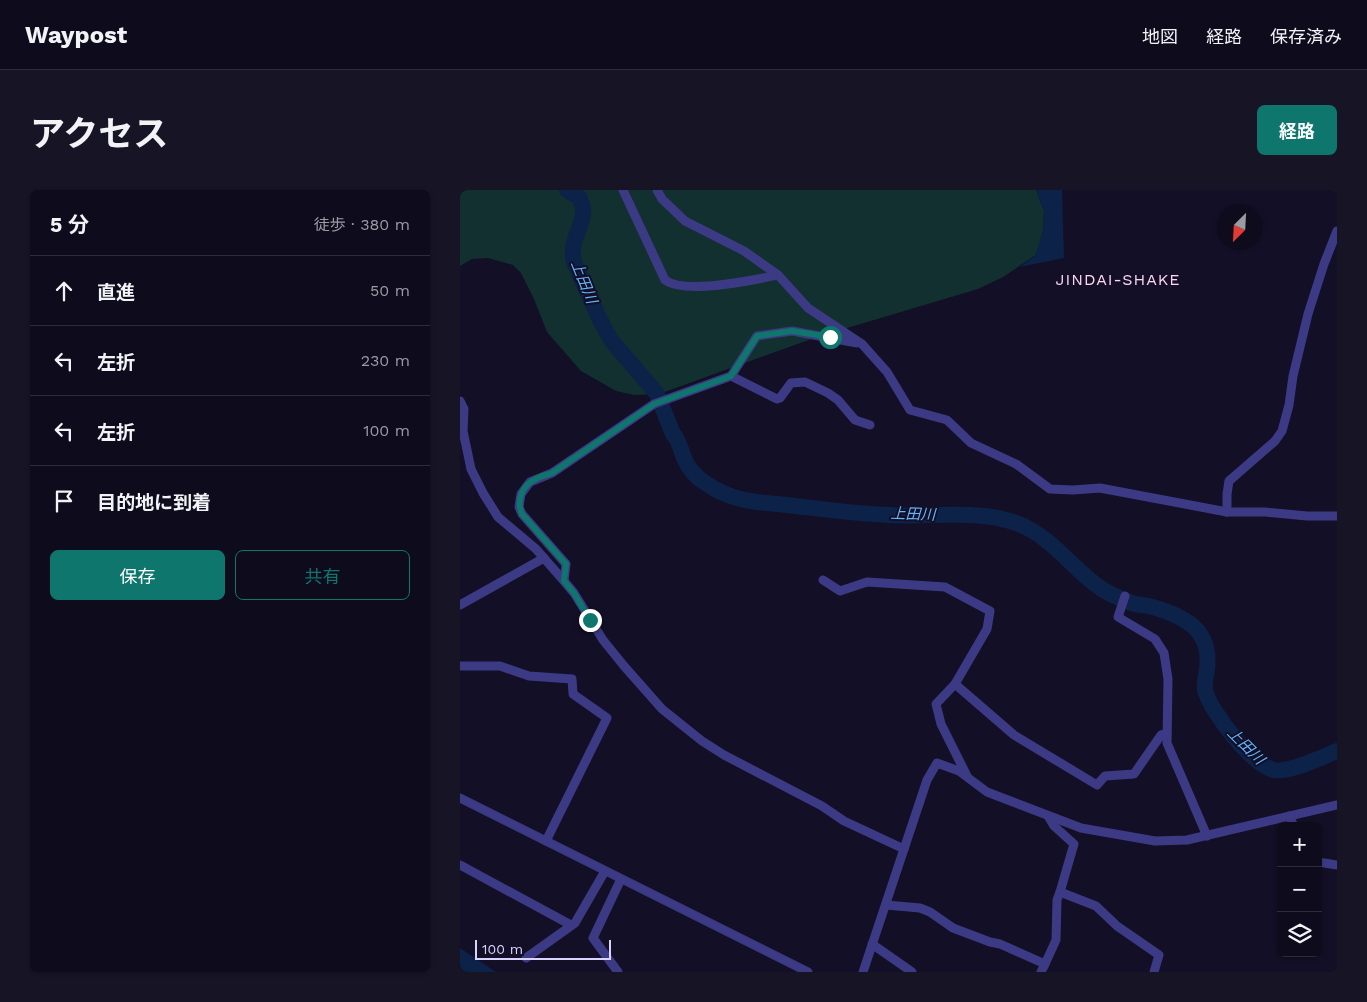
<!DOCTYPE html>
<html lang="ja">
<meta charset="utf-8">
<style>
:root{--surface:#0e0b1c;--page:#171425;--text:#f1f3f6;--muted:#9b9ba3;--line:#2e2b3b;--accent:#0f766e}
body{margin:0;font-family:"Work Sans","Noto Sans JP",sans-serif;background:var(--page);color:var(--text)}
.controls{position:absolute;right:15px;bottom:15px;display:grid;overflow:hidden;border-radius:8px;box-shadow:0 1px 4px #0004}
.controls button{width:45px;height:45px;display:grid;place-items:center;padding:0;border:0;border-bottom:1px solid var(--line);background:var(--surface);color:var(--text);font:25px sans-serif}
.compass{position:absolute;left:757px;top:15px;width:45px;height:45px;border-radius:50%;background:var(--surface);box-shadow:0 1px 4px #0004;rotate:204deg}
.scale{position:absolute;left:15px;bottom:12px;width:136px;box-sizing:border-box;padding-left:5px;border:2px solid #d9d4ff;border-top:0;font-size:14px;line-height:18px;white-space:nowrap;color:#d9d4ff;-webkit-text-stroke:4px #130f26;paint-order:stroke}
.stop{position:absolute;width:15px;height:15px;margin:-11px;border:4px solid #0f766e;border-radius:50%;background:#fff}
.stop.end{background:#0f766e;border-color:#fff;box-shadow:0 1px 5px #0008}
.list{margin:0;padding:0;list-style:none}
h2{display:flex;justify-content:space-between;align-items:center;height:65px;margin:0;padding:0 20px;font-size:21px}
h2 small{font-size:16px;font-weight:400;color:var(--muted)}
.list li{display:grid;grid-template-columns:32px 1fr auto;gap:15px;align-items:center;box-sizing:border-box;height:70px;padding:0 20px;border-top:1px solid var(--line)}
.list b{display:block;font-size:19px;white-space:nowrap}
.list em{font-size:16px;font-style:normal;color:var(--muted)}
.actions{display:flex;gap:10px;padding:15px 20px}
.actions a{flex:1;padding:11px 0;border:1px solid var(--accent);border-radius:8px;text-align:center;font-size:18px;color:var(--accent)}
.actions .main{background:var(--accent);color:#fff}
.icon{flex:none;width:28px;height:28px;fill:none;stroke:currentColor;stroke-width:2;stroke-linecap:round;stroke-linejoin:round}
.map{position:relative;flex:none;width:877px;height:782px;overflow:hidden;border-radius:8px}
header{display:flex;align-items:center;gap:30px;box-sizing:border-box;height:70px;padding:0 25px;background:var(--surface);border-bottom:1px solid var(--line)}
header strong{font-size:24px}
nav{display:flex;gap:28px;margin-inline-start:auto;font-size:18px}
.intro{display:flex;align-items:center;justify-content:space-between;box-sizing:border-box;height:120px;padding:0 30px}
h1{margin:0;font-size:35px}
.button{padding:12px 22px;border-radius:8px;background:var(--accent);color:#fff;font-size:18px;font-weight:700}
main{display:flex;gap:30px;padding:0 30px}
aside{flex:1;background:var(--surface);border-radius:8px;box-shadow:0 1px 4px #0004}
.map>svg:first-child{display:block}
</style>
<header>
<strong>Waypost</strong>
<nav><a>地図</a><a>経路</a><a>保存済み</a></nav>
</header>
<div class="intro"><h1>アクセス</h1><a class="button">経路</a></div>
<main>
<aside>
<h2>5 分<small>徒歩 · 380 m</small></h2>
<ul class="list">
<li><svg class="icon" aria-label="ahead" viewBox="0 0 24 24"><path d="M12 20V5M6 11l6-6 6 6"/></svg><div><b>直進</b></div><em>50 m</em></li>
<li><svg class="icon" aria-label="left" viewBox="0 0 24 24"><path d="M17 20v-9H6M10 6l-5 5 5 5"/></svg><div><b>左折</b></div><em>230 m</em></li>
<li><svg class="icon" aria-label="left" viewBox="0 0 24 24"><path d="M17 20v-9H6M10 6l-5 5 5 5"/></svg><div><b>左折</b></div><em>100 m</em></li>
<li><svg class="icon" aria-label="arrive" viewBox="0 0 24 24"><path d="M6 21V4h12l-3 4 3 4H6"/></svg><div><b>目的地に到着</b></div></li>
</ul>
<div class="actions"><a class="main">保存</a><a>共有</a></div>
</aside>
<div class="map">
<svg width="877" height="782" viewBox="0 0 877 782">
<rect width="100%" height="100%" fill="#130f26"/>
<polygon fill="#12302f" points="0,0 576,0 584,21 583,41 576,65 543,87 518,99 357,147 199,204 174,205 156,201 121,181 87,142 74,109 61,83 53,75 28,68 12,69 0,76"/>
<g fill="#0c2248">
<polygon points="576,0 602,0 604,68 560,77 576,65 583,41 584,21"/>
<polygon points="0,758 36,782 0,782"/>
</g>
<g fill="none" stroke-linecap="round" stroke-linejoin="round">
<path stroke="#0c2248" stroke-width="16" d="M107,0l13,8c1,5 4,11 3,16 -3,19 -14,28 -9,48l24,54 13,24 46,54 16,40c7,7 8,18 12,26 3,8 11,17 19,22 11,8 24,14 37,17 15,4 31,4 46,6 34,4 68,9 103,10 45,3 102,-9 143,16 25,15 42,39 66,56 8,6 20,11 30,15 6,3 13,3 20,4 15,4 34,11 45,21 12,11 15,27 13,42 -1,7 -3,14 -2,21 5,21 47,75 69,80 15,3 49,-13 63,-19"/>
<g stroke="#3d3a85" stroke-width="9">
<path d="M163,0l42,90c20,15 89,0 113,-5"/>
<polyline points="197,0 202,9 225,31 284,61 318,85 348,118 402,154 427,182 450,220 487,230 511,253 556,274 590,299 613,300 640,298 767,322 805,322 847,326 877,326"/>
<polyline points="271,186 317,209 320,208 331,193 345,192 368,203 378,210 395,230 410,235"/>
<polyline points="0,211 4,219 3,241 11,279 23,303 38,327 76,359 104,391 114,403 143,450 164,476 202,519 242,551 264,565 362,616 384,631 444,659"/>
<polyline points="767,322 767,304 769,291 815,251 822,241 829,215 833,186 848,124 864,74 877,41"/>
<polyline points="363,390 380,401 407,392 485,397 530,421 527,439 495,494 554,545 637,595 645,586 674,584 701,545 707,543"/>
<polyline points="104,391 106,374 62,324 59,317 61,304 70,292 92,283 194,214 271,186 297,146 332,141 397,153"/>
<polyline points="665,406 658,427 695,449 704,463 708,489 707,553 747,646"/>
<polyline points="0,415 84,368"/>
<polyline points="0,476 40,476 69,486 112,489 113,504 147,528 86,651"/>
<polyline points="495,494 476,514 481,534 507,586"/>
<polyline points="0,608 348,782"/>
<polyline points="588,626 594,636 614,654 600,702 636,716 657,736 699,765 694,782"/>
<polyline points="829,626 834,636"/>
<polyline points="858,672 877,675"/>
<polyline points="0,675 111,735"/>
<polyline points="426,715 460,718 470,722 493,738 530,752 540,754 585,774 581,782"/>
<polyline points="412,754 452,782"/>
<polyline points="66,768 115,733 145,681"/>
<polyline points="585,774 596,750 597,710 600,702"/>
<polyline points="158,782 133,748 161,689"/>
<polyline points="403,782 467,590 477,573 499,581 527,602 621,638 695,651 727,650 877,615"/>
</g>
</g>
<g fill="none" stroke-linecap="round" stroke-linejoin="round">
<path stroke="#0f766e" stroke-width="6" d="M130,430l-16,-27 -10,-12 2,-17 -44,-50c-6,-13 0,-29 14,-35 4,-3 10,-4 16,-6l102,-69 77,-28 26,-40 35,-5 38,6"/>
</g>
<g text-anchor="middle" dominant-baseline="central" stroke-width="4" stroke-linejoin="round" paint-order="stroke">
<g font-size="15" font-style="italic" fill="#62b6ff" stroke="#130f26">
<text transform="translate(124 92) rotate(68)">上田川</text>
<text transform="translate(453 324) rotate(2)">上田川</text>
<text transform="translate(786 556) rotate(45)">上田川</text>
</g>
<g font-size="16" letter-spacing="1" fill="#ffd6f0" stroke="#130f26">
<text x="658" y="89">JINDAI-SHAKE</text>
</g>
</g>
</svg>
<div class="controls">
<button>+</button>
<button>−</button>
<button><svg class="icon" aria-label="layers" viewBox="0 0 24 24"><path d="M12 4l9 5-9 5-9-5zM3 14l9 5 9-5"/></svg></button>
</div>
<svg class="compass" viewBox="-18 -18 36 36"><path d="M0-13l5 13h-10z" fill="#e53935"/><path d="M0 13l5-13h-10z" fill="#9b9ba3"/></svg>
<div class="scale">100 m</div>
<div class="stop" style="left:370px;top:147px"></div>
<div class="stop end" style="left:130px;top:430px"></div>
</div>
</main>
